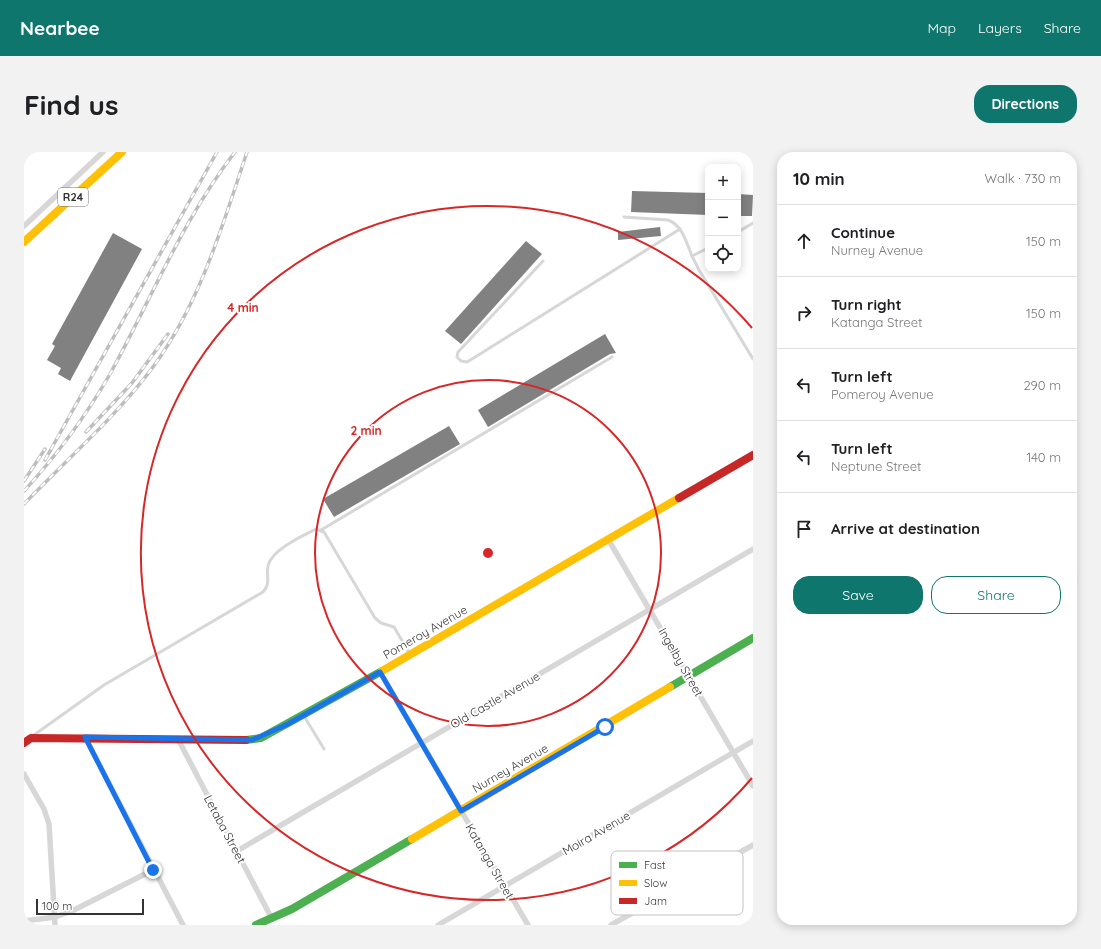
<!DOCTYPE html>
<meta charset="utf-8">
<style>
:root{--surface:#fff;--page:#f2f2f2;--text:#202124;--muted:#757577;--line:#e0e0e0;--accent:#0f766e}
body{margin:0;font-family:Quicksand,sans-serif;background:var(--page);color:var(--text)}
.controls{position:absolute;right:12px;top:12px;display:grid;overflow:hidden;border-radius:8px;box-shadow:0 2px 10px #0003}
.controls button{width:36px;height:36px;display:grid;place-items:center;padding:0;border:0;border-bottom:1px solid var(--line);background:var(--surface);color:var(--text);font:20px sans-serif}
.scale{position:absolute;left:12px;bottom:10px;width:108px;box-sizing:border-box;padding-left:4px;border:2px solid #333;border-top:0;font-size:11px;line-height:14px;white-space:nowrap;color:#333;-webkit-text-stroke:3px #fff;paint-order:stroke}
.stop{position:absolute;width:12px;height:12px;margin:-9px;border:3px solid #1a73e8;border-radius:50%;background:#fff}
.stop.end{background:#1a73e8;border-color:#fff;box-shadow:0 1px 4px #0008}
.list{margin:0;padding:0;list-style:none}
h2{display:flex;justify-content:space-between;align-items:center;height:52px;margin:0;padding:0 16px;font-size:17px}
h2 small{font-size:13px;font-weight:400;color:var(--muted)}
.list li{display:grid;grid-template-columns:26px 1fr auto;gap:12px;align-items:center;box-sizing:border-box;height:72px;padding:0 16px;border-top:1px solid var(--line)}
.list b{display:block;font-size:15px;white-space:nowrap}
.list p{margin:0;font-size:13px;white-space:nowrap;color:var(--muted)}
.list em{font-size:13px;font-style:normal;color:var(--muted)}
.actions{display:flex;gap:8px;padding:12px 16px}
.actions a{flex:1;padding:9px 0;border:1px solid var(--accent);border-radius:16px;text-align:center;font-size:14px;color:var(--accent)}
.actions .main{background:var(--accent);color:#fff}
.icon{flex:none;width:22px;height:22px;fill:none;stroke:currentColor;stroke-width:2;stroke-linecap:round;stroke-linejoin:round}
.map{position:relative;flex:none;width:729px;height:773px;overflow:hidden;border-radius:16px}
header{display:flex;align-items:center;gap:24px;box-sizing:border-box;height:56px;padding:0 20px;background:var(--accent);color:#fff}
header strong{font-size:19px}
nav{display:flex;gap:22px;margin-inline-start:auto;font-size:14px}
.intro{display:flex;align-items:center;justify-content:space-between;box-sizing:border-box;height:96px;padding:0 24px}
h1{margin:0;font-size:28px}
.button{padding:10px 18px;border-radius:16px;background:var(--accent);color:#fff;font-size:14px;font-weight:700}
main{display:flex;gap:24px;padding:0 24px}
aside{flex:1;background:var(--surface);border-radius:16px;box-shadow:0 2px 10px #0003}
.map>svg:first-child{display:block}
</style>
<header>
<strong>Nearbee</strong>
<nav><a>Map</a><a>Layers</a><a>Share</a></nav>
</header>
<div class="intro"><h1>Find us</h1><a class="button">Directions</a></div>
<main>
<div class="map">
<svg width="729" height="773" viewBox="0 0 729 773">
<rect width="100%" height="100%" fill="#fff"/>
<g fill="#818181">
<polygon points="608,39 684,41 684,63 607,60"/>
<polygon points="714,42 729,43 728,64 714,64"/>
<polygon points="636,75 637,84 594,88 594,80"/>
<polygon points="89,81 118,97 46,229 34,222 37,216 23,208 31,194 28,192"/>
<polygon points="502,89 518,102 437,192 421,179"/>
<polygon points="581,182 592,201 586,202 464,275 454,258"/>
<polygon points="425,274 436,292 310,365 299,347"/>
</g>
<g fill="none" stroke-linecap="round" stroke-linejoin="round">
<g stroke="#d7d7d7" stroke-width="3">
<path d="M600,65l44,3c15,6 18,22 24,36"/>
<polyline points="714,80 729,71"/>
<polyline points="684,96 668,104 675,118 729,207"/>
<polyline points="519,109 434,200 433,205 437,209 443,210 448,207 656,77"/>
<polyline points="297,378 588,205"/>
<polyline points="280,564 300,597"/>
<path d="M10,583l70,-50 159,-93c8,-8 3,-16 5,-26 3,-16 34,-30 48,-37l8,3 51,86 6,5 13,4 16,27"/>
</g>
<g stroke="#d7d7d7" stroke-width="5.5">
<polyline points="0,74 79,0"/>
<polyline points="584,387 729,634"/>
<polyline points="356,520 504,773"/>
<polyline points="61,585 159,773"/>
<polyline points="154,587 248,767"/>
<polyline points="0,622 20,657 25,672 31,773"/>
<polyline points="213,699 729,397"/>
<polyline points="0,769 31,765 48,759 129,718"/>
<polyline points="414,773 729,589"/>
<polyline points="587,773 729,693"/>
</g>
<g stroke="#4caf50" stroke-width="8">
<polyline points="646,535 729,486"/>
<polyline points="222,588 237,586 358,519"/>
<polyline points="232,773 268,757 388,687"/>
</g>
<g stroke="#ffc107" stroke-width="8">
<polyline points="0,90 98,0"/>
<polyline points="358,519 655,346"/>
<polyline points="388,687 646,535"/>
</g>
<g stroke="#c62828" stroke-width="8">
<polyline points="655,346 729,303"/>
<polyline points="0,591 7,586 222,588"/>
</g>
<defs>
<g id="rail">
<polyline points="62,280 108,231 144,182"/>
<polyline points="21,308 193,0"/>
<polyline points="0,329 21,297"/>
<path d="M0,339c33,-36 62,-75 86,-117 42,-76 71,-152 125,-222"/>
<path d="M0,352c43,-45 92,-87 129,-137 47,-64 69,-140 94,-215"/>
</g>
</defs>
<use href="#rail" stroke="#bebebe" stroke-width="3.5"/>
<use href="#rail" stroke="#fff" stroke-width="2" stroke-dasharray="6" stroke-linecap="butt"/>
</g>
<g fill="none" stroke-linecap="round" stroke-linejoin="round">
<polyline stroke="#1a73e8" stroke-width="5" points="129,718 61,585 228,588 264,572 356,520 437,659 581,575"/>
</g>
<g fill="none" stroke="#d62828" stroke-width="2">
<circle cx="464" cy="401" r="173"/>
<path d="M728 626A347 347 0 1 1 728 176"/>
</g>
<g text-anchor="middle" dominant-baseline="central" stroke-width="4" stroke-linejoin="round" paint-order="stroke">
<rect fill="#fff" stroke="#707070" stroke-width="1" x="34" y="36" width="30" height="18" rx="3"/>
<g font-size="11" font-weight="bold" fill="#333">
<text x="49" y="45">R24</text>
</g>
<g font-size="12" fill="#333" stroke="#fff">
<text transform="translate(401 480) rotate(-30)">Pomeroy Avenue</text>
<text transform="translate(657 510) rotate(60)">Ingelby Street</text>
<text transform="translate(471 548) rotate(-30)">Old Castle Avenue</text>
<text transform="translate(486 616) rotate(-30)">Nurney Avenue</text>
<text transform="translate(201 677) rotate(62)">Letaba Street</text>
<text transform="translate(572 681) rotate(-30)">Moira Avenue</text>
<text transform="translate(466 709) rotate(60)">Katanga Street</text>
</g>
</g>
<rect x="587" y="699" width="132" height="64" rx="6" fill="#fff" stroke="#c2c2c2" stroke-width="1"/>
<rect x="595" y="710" width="18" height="6" fill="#4caf50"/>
<rect x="595" y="728" width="18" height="6" fill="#ffc107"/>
<rect x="595" y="746" width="18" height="6" fill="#c62828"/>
<g font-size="11" fill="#333">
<text x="620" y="717">Fast</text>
<text x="620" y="735">Slow</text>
<text x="620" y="753">Jam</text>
</g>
<circle cx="464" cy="401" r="6" fill="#d62828" stroke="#fff" stroke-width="2"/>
<g font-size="12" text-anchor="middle" font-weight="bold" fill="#d62828" stroke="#fff" stroke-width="4" stroke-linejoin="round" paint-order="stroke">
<text x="219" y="160">4 min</text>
<text x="342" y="283">2 min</text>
</g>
</svg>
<div class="controls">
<button>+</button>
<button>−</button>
<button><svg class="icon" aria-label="locate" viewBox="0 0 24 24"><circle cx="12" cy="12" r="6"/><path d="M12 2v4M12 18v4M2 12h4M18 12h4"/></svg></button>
</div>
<div class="scale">100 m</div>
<div class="stop" style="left:581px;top:575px"></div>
<div class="stop end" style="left:129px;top:718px"></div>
</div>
<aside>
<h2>10 min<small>Walk · 730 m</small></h2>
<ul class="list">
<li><svg class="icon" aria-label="ahead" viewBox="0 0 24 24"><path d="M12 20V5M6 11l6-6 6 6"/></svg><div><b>Continue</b><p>Nurney Avenue</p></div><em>150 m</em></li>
<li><svg class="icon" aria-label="right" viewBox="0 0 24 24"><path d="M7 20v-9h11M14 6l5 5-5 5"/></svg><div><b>Turn right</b><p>Katanga Street</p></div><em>150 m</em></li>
<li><svg class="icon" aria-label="left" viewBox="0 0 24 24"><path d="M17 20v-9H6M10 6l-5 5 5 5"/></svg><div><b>Turn left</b><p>Pomeroy Avenue</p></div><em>290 m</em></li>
<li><svg class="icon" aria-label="left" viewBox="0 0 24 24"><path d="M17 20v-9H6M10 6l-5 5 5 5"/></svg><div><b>Turn left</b><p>Neptune Street</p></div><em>140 m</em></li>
<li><svg class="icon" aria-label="arrive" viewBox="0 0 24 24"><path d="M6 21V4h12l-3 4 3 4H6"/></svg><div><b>Arrive at destination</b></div></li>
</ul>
<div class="actions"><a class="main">Save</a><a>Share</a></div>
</aside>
</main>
